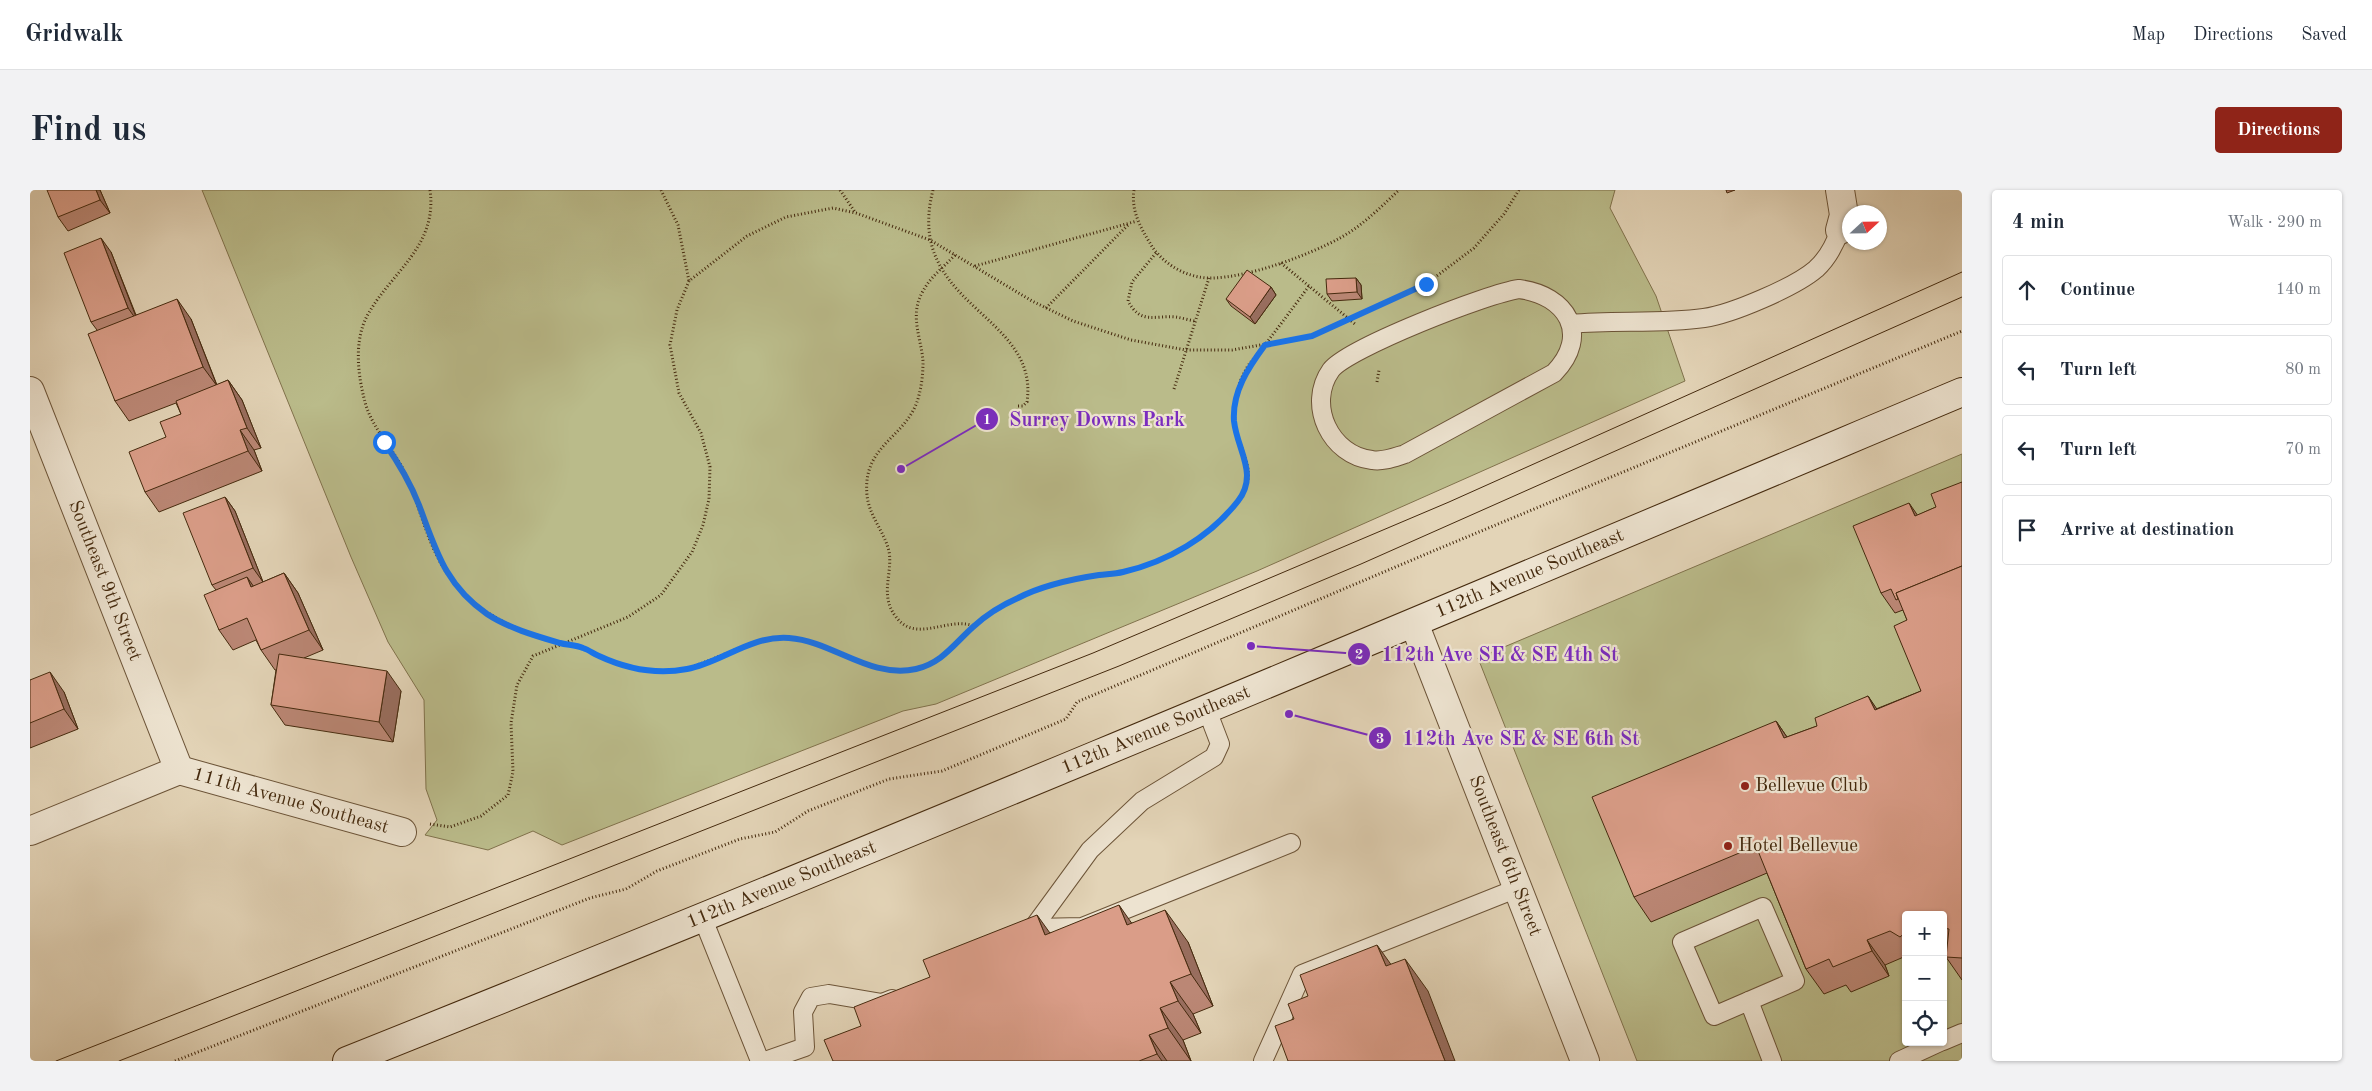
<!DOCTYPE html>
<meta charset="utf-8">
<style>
:root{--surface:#fff;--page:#f2f2f3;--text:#1f2937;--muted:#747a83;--line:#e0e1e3;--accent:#8f2418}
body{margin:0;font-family:"Old Standard TT",serif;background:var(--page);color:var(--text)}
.controls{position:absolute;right:15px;bottom:15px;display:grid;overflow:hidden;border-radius:5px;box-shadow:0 1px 4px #0004}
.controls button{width:45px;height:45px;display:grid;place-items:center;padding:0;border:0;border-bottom:1px solid var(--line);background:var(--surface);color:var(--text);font:25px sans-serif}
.compass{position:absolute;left:1812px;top:15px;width:45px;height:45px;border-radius:50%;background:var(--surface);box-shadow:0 1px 4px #0004;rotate:68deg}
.stop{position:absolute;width:15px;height:15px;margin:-11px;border:4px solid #1a73e8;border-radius:50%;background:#fff}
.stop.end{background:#1a73e8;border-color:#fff;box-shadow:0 1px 5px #0008}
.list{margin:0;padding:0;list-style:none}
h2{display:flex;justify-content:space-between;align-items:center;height:65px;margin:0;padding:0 20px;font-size:21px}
h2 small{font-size:16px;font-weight:400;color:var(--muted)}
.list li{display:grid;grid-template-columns:32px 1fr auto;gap:15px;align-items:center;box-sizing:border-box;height:70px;margin:0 10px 10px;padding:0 10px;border:1px solid var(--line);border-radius:5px}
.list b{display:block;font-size:19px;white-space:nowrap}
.list em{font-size:16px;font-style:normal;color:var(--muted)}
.icon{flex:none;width:28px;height:28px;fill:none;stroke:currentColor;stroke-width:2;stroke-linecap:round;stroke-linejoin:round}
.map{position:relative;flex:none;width:1932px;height:871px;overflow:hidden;border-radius:5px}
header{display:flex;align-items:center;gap:30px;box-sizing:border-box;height:70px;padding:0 25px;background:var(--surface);border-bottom:1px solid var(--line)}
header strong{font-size:24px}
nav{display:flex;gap:28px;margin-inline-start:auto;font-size:18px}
.intro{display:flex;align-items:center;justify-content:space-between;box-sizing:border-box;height:120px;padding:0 30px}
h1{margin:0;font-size:35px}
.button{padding:12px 22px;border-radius:5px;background:var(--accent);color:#fff;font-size:18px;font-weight:700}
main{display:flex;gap:30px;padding:0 30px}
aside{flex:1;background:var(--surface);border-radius:5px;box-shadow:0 1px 4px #0004}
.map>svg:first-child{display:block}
</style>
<header>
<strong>Gridwalk</strong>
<nav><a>Map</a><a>Directions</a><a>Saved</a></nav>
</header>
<div class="intro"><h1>Find us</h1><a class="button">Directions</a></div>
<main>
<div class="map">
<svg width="1932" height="871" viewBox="0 0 1932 871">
<rect width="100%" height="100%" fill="#e3d4b7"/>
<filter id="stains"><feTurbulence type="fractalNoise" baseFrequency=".004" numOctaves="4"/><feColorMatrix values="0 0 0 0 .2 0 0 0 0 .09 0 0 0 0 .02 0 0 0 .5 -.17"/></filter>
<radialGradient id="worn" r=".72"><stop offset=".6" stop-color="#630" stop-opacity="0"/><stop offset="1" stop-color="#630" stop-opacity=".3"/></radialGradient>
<g fill="#babb8a" stroke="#80724c" fill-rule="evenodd">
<polygon points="172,0 1585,0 1580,18 1626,106 1655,191 1227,381 906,514 873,521 532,655 503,641 458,660 395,645 407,630 396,599 394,510 358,452 321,367"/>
<path d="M1932,264v607h-325l-159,-403zM1876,725h37v127h-37z"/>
</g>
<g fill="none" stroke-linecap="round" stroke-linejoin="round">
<defs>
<g id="service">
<path d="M1489,99c48,6 72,46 35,84l-149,81c-10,3 -22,8 -33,6 -41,-4 -66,-55 -41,-90 17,-22 158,-77 188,-81z"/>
<path d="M1541,134c44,-4 90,0 133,-6 28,-4 91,-31 112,-49 11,-10 19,-25 24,-39"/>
<polygon points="1733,717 1765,791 1684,826 1652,752"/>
<polyline points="673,729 730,871"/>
<polyline points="1003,738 1052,737 1261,653"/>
<polyline points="993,743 1003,738 1060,660 1112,611 1184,567 1190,554 1177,520"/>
<polyline points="1719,811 1742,871"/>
<polyline points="1913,851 1932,843"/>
<polyline points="735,871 775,857 773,822 781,807 799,804 852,813 862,809"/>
<polyline points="1233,871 1272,784 1488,698"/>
<polyline points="1869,871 1910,852"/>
</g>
<g id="minor">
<polyline points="1810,40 1814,25 1810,0"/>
<path id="s1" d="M0,201l149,379"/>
<path id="s2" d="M149,580l223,62"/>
<polyline points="0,641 149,580"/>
</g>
<g id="tertiary">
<path id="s3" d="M1384,433l171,438"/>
</g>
<g id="secondary">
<path id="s4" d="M317,871c541,-216 1078,-443 1615,-669"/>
</g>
</defs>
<use href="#service" stroke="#6c5438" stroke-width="20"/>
<use href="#minor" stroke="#6c5438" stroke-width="30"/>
<use href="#tertiary" stroke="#6c5438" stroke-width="30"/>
<use href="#secondary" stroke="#452a0e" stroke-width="30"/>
<g stroke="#452a0e" stroke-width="3" stroke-dasharray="1 2.5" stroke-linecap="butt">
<path d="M400,0c8,58 -41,83 -64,128 -12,25 -8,58 -1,84 7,26 26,44 38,67 14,28 20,59 34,87 25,51 71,72 122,87 8,2 16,2 23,4 7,3 14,8 21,11 19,8 39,14 60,14 42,-2 77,-32 119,-34 47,-2 84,42 134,30 28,-6 40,-28 62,-45 18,-14 38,-25 61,-33 27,-11 55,-12 83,-18 39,-8 73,-27 101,-55 11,-10 23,-23 25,-38 2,-16 -7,-30 -11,-45 -5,-18 -2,-44 7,-61 5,-11 16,-21 23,-31 14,-18 28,-37 42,-56"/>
<polyline points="631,0 648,35 659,91"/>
<polyline points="810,0 825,22"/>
<path d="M903,0c-30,116 107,123 94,212l-4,4h-6"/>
<path d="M1104,0c-3,20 6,37 16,53 11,20 36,35 60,35 37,0 97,-22 130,-40 22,-12 41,-31 59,-48"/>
<path d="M1126,63l-24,29 -4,19c13,24 26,14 48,16 6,1 13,3 19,4"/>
<path d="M925,65c-11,12 -24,21 -32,36 -14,24 -2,46 0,70 0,11 -1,23 -4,34 -10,43 -57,48 -52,100 2,21 17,36 22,56 4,23 -10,44 7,66 20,27 52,-1 78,9"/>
<polyline points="1251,73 1325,134"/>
<polyline points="945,76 1107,31"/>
<polyline points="1016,118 1098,35"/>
<polyline points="1347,192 1349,180"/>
<polyline points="1144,199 1179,88"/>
<polyline points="400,634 420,637 451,626 478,605 483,582 481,533 487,495 503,466 598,427 631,405 662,362 673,335 679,309 680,277 671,243 649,203 640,155 647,120 659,91 717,46 756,27 803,18 826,23 900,50 1002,111 1043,131 1101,150 1156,160 1202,160 1282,146 1396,94 1444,58 1474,24 1489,0"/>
<polyline points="145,871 560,708 596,699 627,681 710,649 745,642 778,621 859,589 912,581 1036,529 1047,512 1408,359 1932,141"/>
</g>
<use href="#service" stroke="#ede3d0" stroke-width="18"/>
<use href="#minor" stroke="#ede3d0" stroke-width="28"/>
<use href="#tertiary" stroke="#ede3d0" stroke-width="28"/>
<use href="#secondary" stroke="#ede3d0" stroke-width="28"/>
<g stroke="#452a0e" stroke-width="1">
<polyline points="26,871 1063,463 1419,312 1932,82"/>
<polyline points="89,871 1089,476 1331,374 1932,107"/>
</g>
</g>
<g fill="#bb8775" stroke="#452a0e">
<polygon points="70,0 80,23 38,41 28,27"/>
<polygon points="1696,0 1705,0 1697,3"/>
<polygon points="81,62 106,125 161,129 187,195 198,190 212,210 231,258 224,260 232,281 129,322 115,302 136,247 151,224 146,213 99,231 85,211 67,140 61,132"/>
<polygon points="1326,88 1331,95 1332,109 1302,111 1297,104"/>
<polygon points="1241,97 1246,105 1225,134 1201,116 1196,109"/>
<polygon points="1932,292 1932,790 1916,767 1917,761 1913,761 1913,725 1876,725 1876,766 1855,775 1859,786 1821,802 1816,795 1794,804 1776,779 1737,683 1621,732 1604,707 1746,531 1757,547 1787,536 1838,506 1846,519 1891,501 1877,430 1873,420 1865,423 1851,403 1888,325 1906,317"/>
<polygon points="195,307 205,321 233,392 254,383 268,403 293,460 274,468 371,501 363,552 255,535 241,515 246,480 245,480 231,460 226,450 203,460 189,440 186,400 182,395"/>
<polygon points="0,490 34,502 48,539 0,558"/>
<polygon points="1102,733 1158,752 1183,816 1163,824 1171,843 1153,850 1161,871 803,871 831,836 1020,743"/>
</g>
<g fill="#996e5f" stroke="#452a0e">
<polygon points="66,0 70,0 80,23 70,10"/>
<polygon points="71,48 81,62 108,132 98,118"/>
<polygon points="1326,88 1331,95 1332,109 1327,102"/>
<polygon points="1241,97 1246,105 1225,134 1220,127"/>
<polygon points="147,109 161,129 187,196 173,177"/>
<polygon points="198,190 212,210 231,258 217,238"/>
<polygon points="210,240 224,260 232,281 218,261"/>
<polygon points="195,307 205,321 233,392 223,378"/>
<polygon points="1879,313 1893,333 1885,326"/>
<polygon points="254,383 268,403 293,460 279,440"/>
<polygon points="217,387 231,407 221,397"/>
<polygon points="357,481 371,501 363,552 349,532"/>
<polygon points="20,482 34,502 48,539 34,519"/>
<polygon points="1838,506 1855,531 1845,520"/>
<polygon points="1746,531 1763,556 1754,548"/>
<polygon points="1089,715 1112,748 1097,735"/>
<polygon points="1135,720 1158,752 1183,816 1161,784"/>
<polygon points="1007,725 1030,757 1015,745"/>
<polygon points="1837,750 1855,775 1859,786 1842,761"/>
<polygon points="1347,755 1370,787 1356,776"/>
<polygon points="1375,769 1398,801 1425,871 1415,871"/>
<polygon points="1140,792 1163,824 1171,843 1148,811"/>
<polygon points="1130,818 1153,850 1161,871 1138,838"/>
<polygon points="1119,845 1137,871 1132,871 1127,864"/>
</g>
<g fill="#da9d88" stroke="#452a0e">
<polygon points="17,0 66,0 70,10 28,27"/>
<polygon points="71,48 98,118 61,132 34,63"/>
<polygon points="1217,80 1241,97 1220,127 1196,109"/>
<polygon points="1326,88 1327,102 1297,104 1296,89"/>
<polygon points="147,109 173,177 85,211 58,144"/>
<polygon points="198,190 217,238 210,240 218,261 115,302 99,262 136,247 130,232 151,224 146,211"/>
<polygon points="1932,292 1932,376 1866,403 1868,409 1866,410 1861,399 1851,403 1823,336 1879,313 1885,326 1906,317 1901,304"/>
<polygon points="195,307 223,378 182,395 153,323"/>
<polygon points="1932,376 1932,768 1916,767 1919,739 1913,738 1913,725 1876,725 1876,742 1870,747 1860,741 1837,750 1842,761 1803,777 1799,769 1776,779 1726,656 1604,707 1562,607 1746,531 1754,548 1787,536 1785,528 1838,506 1845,520 1891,501 1864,436 1877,430 1866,403"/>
<polygon points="254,383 279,440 231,460 217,428 189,440 174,405 217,387 221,397"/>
<polygon points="249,464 357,481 349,532 241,515"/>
<polygon points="20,482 34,519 0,533 0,490"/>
<polygon points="1089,715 1097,735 1135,720 1161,784 1140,792 1148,811 1130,818 1138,838 1119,845 1127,864 1109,871 803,871 794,850 831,836 824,817 900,787 893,770 1007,725 1015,745"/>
<polygon points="1347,755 1356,776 1375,769 1415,871 1258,871 1245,836 1264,829 1258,814 1278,806 1270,785"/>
</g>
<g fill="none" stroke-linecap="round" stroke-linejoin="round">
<path stroke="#1a73e8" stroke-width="6" d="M354,252c14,20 26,40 35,63 17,45 26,80 68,109 21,14 49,22 73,29 7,2 16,2 23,5 6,2 11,6 16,8 28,13 57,19 88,13 34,-6 64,-34 102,-31 44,3 80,41 127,31 26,-6 38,-25 57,-42 13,-12 29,-22 45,-29 25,-13 54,-19 81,-23 8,-1 16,-1 24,-3 44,-10 87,-35 115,-71 21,-27 -1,-51 -4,-80 -2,-29 14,-53 31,-76l47,-9 114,-52"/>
</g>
<g fill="#8f2418" stroke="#ede3d0" stroke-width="2">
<circle cx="1715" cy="596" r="5"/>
<circle cx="1698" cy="656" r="5"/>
</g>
<g text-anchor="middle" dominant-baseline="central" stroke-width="4.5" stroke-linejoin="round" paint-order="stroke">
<g font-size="19" fill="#452a0e" stroke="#ede3d0">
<text stroke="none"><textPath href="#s4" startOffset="1279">112th Avenue Southeast</textPath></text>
<text stroke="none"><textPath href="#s1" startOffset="204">Southeast 9th Street</textPath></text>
<text stroke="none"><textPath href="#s4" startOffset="874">112th Avenue Southeast</textPath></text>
<text stroke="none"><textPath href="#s2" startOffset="116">111th Avenue Southeast</textPath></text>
<text stroke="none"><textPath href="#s3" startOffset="250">Southeast 6th Street</textPath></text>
<text stroke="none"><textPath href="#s4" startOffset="469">112th Avenue Southeast</textPath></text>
</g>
<g font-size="19" fill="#452a0e" stroke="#ede3d0" text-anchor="start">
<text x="1725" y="596">Bellevue Club</text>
<text x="1708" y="656">Hotel Bellevue</text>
</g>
</g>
<path fill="none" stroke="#7b2cbf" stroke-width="2" d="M871 279L957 229M1221 456L1329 464M1259 524L1350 548"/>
<g fill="#7b2cbf" stroke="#ede3d0" stroke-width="2">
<circle cx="871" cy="279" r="5"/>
<circle cx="1221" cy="456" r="5"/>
<circle cx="1259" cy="524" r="5"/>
<circle cx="957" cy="229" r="12"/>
<circle cx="1329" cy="464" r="12"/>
<circle cx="1350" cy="548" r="12"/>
</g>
<g font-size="15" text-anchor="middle" font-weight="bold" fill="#fff">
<text x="957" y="234">1</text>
<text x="1329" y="469">2</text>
<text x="1350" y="553">3</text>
</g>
<g font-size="20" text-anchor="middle" font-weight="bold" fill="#7b2cbf" stroke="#ede3d0" stroke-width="4.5" stroke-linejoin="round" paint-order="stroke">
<text x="1067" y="236">Surrey Downs Park</text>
<text x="1470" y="471">112th Ave SE &amp; SE 4th St</text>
<text x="1491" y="555">112th Ave SE &amp; SE 6th St</text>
</g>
<rect width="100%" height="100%" filter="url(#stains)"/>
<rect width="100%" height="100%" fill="url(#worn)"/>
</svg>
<div class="controls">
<button>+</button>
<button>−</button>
<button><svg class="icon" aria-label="locate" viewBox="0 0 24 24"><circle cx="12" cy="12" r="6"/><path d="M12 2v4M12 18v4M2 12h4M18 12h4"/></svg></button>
</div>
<svg class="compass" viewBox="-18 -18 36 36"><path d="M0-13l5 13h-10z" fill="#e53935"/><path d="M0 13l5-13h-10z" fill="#747a83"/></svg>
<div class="stop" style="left:354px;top:252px"></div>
<div class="stop end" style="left:1396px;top:94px"></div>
</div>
<aside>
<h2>4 min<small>Walk · 290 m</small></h2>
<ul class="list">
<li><svg class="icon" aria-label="ahead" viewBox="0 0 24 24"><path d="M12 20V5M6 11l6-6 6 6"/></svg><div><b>Continue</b></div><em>140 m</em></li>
<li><svg class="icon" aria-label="left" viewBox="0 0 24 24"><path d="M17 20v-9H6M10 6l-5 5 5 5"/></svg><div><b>Turn left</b></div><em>80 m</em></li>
<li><svg class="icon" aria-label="left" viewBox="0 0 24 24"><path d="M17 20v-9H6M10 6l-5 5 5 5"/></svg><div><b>Turn left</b></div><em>70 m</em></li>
<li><svg class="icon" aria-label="arrive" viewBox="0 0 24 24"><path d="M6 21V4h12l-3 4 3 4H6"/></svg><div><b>Arrive at destination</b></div></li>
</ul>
</aside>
</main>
